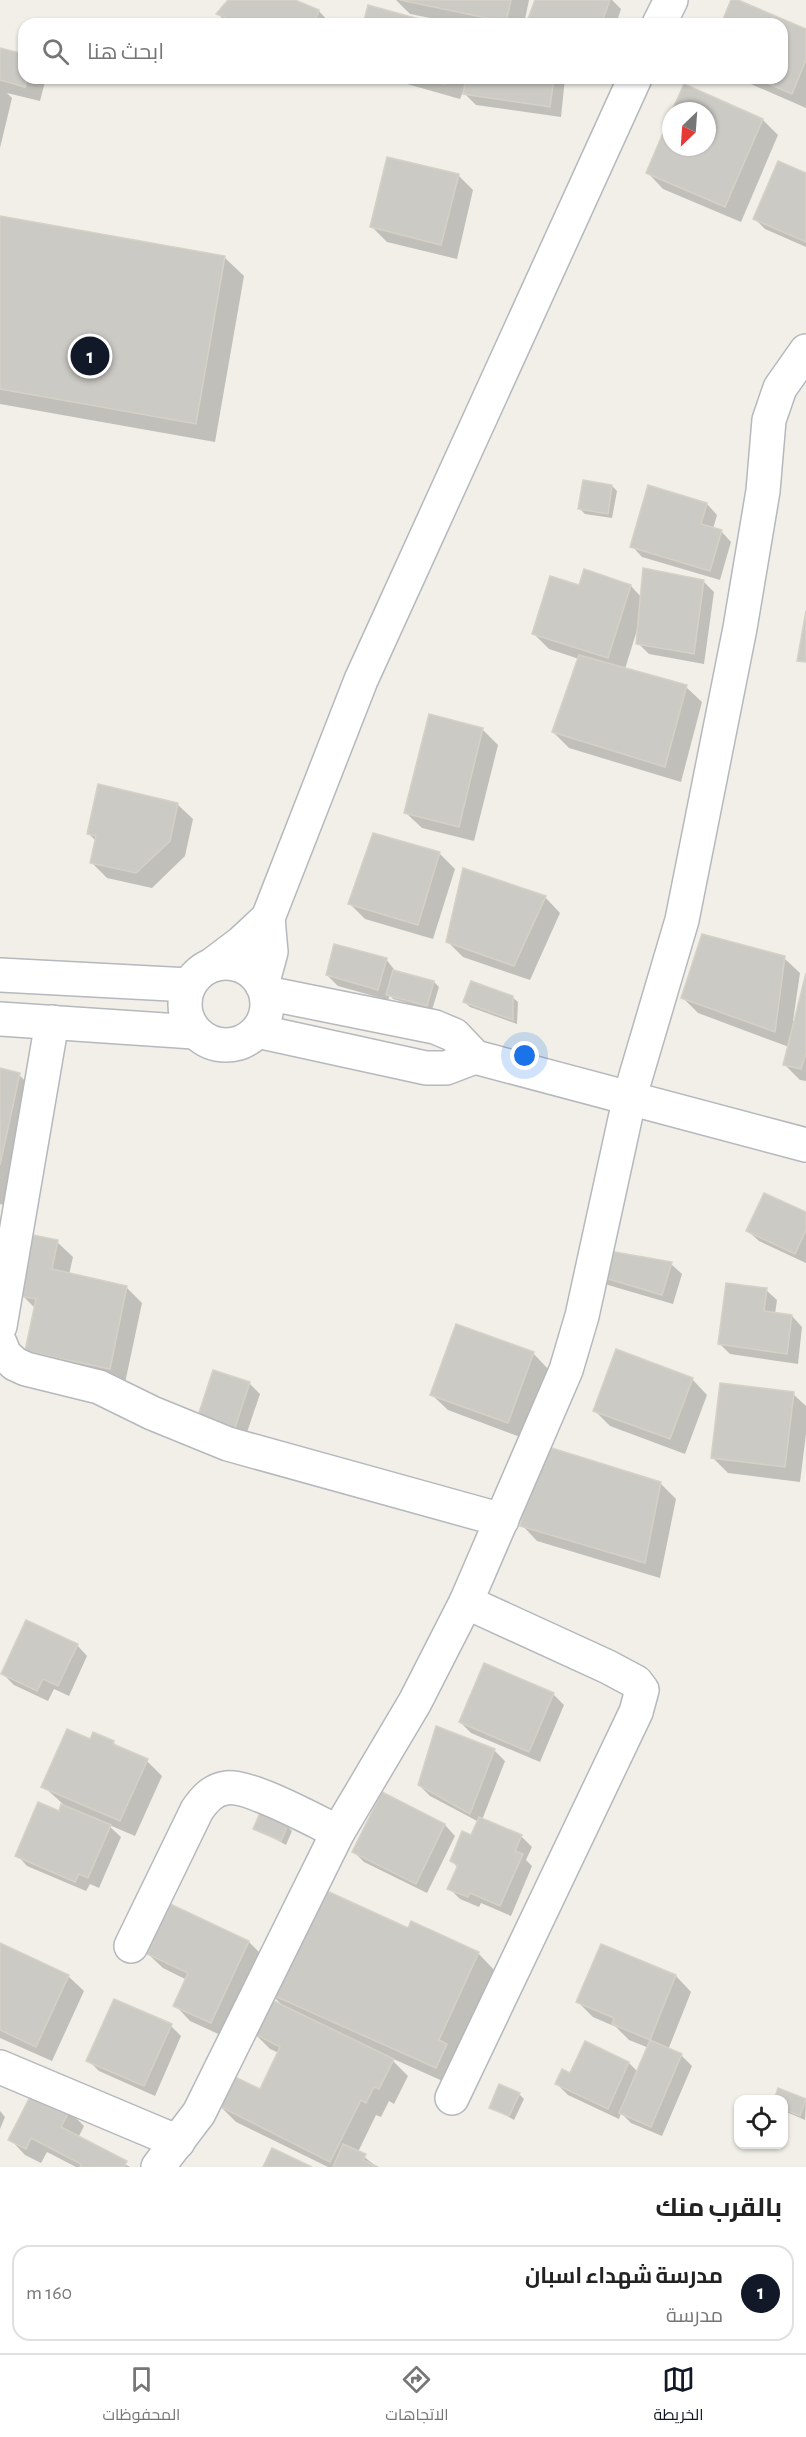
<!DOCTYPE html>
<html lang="ar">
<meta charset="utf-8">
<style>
:root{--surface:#fff;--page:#f6f6f6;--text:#222;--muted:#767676;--line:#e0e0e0;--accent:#111827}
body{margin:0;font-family:"Alegreya Sans",Cairo,sans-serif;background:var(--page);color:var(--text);direction:rtl}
.controls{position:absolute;right:18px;bottom:18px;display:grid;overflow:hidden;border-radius:12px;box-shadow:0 2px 4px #0004}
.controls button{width:54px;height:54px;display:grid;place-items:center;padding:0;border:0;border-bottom:2px solid var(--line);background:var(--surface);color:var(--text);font:30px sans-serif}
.compass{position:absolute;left:662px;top:102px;width:54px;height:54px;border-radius:50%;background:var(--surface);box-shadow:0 2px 4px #0004;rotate:205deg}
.you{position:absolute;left:525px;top:1056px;width:21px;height:21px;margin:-15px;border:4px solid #fff;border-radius:50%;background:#1a73e8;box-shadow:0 0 0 9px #1a73e833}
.badge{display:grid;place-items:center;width:39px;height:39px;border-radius:50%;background:var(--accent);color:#fff;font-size:20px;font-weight:700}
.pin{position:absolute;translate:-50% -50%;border:3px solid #fff;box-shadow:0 2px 6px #0006}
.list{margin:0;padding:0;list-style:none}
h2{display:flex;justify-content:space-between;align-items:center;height:78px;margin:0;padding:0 24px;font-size:26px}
h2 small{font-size:20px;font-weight:400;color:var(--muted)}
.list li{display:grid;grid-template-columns:39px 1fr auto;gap:18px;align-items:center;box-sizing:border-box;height:96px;margin:0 12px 12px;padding:0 12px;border:2px solid var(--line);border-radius:18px}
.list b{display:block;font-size:22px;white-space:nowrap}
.list p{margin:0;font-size:20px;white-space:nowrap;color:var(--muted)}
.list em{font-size:20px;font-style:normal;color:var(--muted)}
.icon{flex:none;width:33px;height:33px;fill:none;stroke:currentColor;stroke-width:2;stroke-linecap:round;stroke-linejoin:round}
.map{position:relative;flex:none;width:806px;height:2167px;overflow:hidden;direction:ltr}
.search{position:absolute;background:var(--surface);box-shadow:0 2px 4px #0004;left:18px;right:18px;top:18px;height:66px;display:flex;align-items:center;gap:15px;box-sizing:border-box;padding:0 21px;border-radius:18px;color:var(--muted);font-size:22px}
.sheet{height:186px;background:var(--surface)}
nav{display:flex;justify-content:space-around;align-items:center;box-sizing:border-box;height:84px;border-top:2px solid var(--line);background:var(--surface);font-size:16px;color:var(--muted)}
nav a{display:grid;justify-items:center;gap:3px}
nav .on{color:var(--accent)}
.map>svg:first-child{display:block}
</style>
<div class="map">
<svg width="806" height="2167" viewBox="0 0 806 2167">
<rect width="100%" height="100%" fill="#f1efe8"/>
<g fill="#0003">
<polygon points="230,0 290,0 319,11 329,22 328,24 228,24 218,14"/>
<polygon points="396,0 529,0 524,24 461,24 410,14"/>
<polygon points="536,0 612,0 621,9 616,24 527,24"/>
<polygon points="734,0 806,31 806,108 737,78 782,78 782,24 723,24"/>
<polygon points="0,50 24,56 24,78 46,78 40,101 7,93 12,98 0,148"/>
<polygon points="386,78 565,78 561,117 476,105 465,94 466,84 460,99"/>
<polygon points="685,86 763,120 778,135 741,222 663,189 648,173 671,118 671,147 707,147 707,111 674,111"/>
<polygon points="458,175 473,190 457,259 387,242 372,227"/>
<polygon points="806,175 806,247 765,229 755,219"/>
<polygon points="0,217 224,257 244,276 215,442 0,404"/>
<polygon points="612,486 617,491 612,518 585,514 579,508"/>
<polygon points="707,504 717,515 713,529 721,531 731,542 720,580 642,557 632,546"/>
<polygon points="703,581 714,592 704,664 649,654 638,643 638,627 625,669 686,687 702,702 681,782 569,748 553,732 579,659 549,649 533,633 580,587 631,586 642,598"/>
<polygon points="482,729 498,745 474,841 422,828 406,813"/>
<polygon points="177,804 193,819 185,856 152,888 107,878 91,862 96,841 89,834"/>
<polygon points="439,853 455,869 433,939 365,919 349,903"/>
<polygon points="545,897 560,913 530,980 463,957 447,941"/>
<polygon points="784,958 800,973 793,1021 796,1022 806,979 806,1081 800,1080 785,1065 789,1047 698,1013 682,997"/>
<polygon points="386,959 396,972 434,982 439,987 432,1010 393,999 390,995 388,1000 338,986 327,975"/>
<polygon points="512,997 518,1002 517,1024 470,1007 464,1002"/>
<polygon points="0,1070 19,1075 35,1090 10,1206 0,1204"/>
<polygon points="806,1213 806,1263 759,1241 748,1231"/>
<polygon points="57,1242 73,1257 69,1275 126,1287 142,1303 125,1383 43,1366 27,1350 36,1309 22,1295"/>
<polygon points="609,1253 671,1264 682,1274 673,1304 608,1285 597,1275"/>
<polygon points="766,1290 777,1300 775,1314 792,1316 802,1327 798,1364 730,1354 719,1343"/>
<polygon points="533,1353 548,1369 523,1438 448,1410 432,1395"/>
<polygon points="692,1379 707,1395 685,1454 610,1426 594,1410"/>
<polygon points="249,1383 260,1394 242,1447 207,1435"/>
<polygon points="793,1394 806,1406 806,1434 800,1482 728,1473 713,1458"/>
<polygon points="660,1483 676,1499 660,1578 537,1541 522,1525"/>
<polygon points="77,1645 87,1656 69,1696 54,1689 48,1701 14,1685 3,1674"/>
<polygon points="553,1694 564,1705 540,1762 471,1733 460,1722"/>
<polygon points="91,1741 113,1742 120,1749 147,1761 162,1776 135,1836 107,1824 121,1837 99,1888 90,1884 86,1891 27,1866 17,1855 59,1813 63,1804 43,1786"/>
<polygon points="494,1750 505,1761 482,1820 521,1836 532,1847 526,1860 532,1866 511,1916 481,1903 479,1907 460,1899 449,1888 458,1868 451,1860 472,1837 479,1822 430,1796 419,1785"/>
<polygon points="383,1794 445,1825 455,1836 427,1893 364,1862 354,1852"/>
<polygon points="287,1826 292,1831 286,1845 255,1828"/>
<polygon points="409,1930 478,1953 497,1973 456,2087 389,2057 408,2076 394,2104 389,2101 381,2117 376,2115 358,2152 377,2167 328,2167 236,2122 220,2106 261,2091 279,2053 270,2049 254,2033 283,2006 269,1992"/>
<polygon points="249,1942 264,1957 227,2038 190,2021 175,2005 187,1980 163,1968 147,1953"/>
<polygon points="0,1944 68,1976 84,1991 52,2061 0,2038"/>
<polygon points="601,1945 676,1976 691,1992 668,2050 682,2056 692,2066 662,2136 631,2123 621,2113 619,2119 568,2095 557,2084 571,2075 629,2063 638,2072 649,2048 629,2040 616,2027 593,2017 578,2002"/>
<polygon points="171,2026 181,2036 155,2096 99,2071 88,2060"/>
<polygon points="779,2090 806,2101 805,2120 784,2111 784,2100"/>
<polygon points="519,2094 524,2099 514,2120 491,2107"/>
<polygon points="0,2111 5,2117 0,2129"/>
<polygon points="69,2111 84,2126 78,2138 130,2167 76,2167 47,2152 41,2163 25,2155 10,2139"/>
</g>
<g fill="#cccac5" stroke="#d6d1c6" stroke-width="1.5">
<polygon points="228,0 295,0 319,10 314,24 242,24 216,14"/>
<polygon points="400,0 511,0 506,22"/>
<polygon points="535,0 610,0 601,24 526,24"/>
<polygon points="731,0 738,0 806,29 806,60 792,94 755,78 782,78 782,24 721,24"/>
<polygon points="368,5 437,24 363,24"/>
<polygon points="0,48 24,54 24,78 27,78 25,87 0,80"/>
<polygon points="423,78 447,78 445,84"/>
<polygon points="466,78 554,78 550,107 463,94"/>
<polygon points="684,84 763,119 725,207 646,173 671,114 671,147 707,147 707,111 672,111"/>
<polygon points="387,157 459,174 441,245 370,227"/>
<polygon points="778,161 806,173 806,242 753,219"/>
<polygon points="0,216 225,256 196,424 0,389"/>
<polygon points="583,480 612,485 608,514 578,509"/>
<polygon points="648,485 707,503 701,524 722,530 710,571 630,547"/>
<polygon points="643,568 704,580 694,654 636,644"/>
<polygon points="584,569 631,585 608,658 532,634 550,576 579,585"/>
<polygon points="806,611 806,662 797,661"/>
<polygon points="579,655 687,685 665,767 552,732"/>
<polygon points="429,714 483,728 459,827 404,813"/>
<polygon points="98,784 178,803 170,841 136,873 90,863 96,836 87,834"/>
<polygon points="373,833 440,852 418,925 348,904"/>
<polygon points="463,868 546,896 514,966 446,942"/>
<polygon points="702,934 785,956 775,1032 681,998"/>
<polygon points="334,944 387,958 378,990 326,975"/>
<polygon points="393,970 434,981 427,1006 386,995"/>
<polygon points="806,973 806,1052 801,1069 783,1065"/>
<polygon points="471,981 513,996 513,1020 463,1002"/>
<polygon points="0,1068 20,1073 0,1165"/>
<polygon points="764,1193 806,1212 806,1230 795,1254 746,1231"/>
<polygon points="33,1235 58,1240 52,1269 127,1286 110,1369 25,1351 36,1299 20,1296"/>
<polygon points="609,1251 672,1262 662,1295 595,1275"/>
<polygon points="726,1283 767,1288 764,1311 792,1315 787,1354 718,1344"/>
<polygon points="456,1324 534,1352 508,1423 430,1395"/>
<polygon points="616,1349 693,1378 670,1439 593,1411"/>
<polygon points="213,1370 250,1382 232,1437 195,1425"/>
<polygon points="720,1383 794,1392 785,1467 711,1458"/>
<polygon points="542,1445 661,1482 645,1563 520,1526"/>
<polygon points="26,1620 78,1644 58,1686 43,1679 37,1691 1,1674"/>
<polygon points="484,1663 554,1693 529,1752 459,1722"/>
<polygon points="436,1726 495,1749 470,1814 418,1785"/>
<polygon points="67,1729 90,1739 93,1732 114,1741 113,1744 148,1759 120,1821 41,1787"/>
<polygon points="382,1792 445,1824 416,1884 352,1852"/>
<polygon points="38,1802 59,1811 61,1804 111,1825 88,1878 79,1874 75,1882 15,1856"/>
<polygon points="260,1813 288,1825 281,1841 253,1829"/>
<polygon points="479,1817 522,1835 515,1851 523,1854 500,1906 470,1893 468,1897 447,1889 458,1865 450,1861 462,1831 471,1835"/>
<polygon points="316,1886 408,1928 411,1921 479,1952 439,2040 447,2044 436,2068 268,1993"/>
<polygon points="168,1903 249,1941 211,2023 173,2006 188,1973 145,1953"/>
<polygon points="0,1943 69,1975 36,2047 0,2030"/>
<polygon points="601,1944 676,1975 650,2040 612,2024 614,2018 576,2002"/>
<polygon points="114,1999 172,2024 144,2086 86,2061"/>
<polygon points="270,1999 394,2059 379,2089 374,2087 366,2103 361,2100 330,2162 219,2106 233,2076 260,2089 280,2047 253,2033"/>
<polygon points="650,2040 682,2054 651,2127 619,2113"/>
<polygon points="585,2041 629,2062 608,2109 555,2084 562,2069 570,2073"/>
<polygon points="499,2084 520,2093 509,2116 489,2108"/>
<polygon points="778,2088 806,2099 800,2116 784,2109 784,2100 774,2100"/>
<polygon points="33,2091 70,2110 61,2127 127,2161 124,2167 80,2167 81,2164 31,2138 26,2149 8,2140"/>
<polygon points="343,2144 366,2154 363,2160 378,2167 333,2167"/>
<polygon points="272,2148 312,2167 263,2167"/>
</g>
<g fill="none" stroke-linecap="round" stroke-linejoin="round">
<defs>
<g id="minor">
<polyline points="659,24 671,0"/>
<circle cx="226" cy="1004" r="41"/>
<polyline points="212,965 241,943 268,918 361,680 635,78"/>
<polyline points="0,975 189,985"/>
<polyline points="262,985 271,952 268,918"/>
<polyline points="266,993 435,1027 454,1035 475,1057 806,1145"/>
<polyline points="0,1019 194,1032"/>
<polyline points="257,1031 426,1068 446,1068 475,1057"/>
<polyline points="0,1326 52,1022"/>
<polyline points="0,1343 5,1355 15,1364 26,1369 99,1387 152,1413 228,1444 502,1520"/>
<path d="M131,1946l66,-136c7,-10 15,-20 29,-22 22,-4 89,33 112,44"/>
<polyline points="0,2067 178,2142"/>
<polyline points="452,2098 636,1712 642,1690 636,1682 608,1667 466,1602"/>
<polyline points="158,2167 199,2113 338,1832 415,1702 466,1602 566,1370 582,1316 630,1096 682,920 740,628 763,491 769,420 780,388 806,351"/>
</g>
</defs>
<use href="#minor" stroke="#b5b8bc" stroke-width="36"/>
<use href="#minor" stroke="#fff" stroke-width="33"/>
</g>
</svg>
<div class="controls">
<button><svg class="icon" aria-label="locate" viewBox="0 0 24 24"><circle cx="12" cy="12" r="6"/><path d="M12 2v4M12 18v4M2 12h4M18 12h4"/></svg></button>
</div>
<svg class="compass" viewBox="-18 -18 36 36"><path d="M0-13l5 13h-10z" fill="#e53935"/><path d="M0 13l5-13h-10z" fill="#767676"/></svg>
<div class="you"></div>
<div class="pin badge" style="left:90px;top:356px">1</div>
<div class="search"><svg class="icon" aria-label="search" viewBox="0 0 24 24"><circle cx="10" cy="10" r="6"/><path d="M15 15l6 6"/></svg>ابحث هنا</div>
</div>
<section class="sheet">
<h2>بالقرب منك<small></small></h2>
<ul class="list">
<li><span class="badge">1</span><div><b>مدرسة شهداء اسبان</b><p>مدرسة</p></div><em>160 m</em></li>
</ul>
</section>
<nav>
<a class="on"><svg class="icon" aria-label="map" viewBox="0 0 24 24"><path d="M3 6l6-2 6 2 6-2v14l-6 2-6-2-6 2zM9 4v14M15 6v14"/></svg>الخريطة</a>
<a><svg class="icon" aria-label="directions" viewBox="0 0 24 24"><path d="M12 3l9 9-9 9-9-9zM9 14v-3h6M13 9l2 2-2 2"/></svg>الاتجاهات</a>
<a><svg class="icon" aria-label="saved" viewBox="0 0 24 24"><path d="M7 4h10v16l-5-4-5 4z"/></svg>المحفوظات</a>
</nav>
